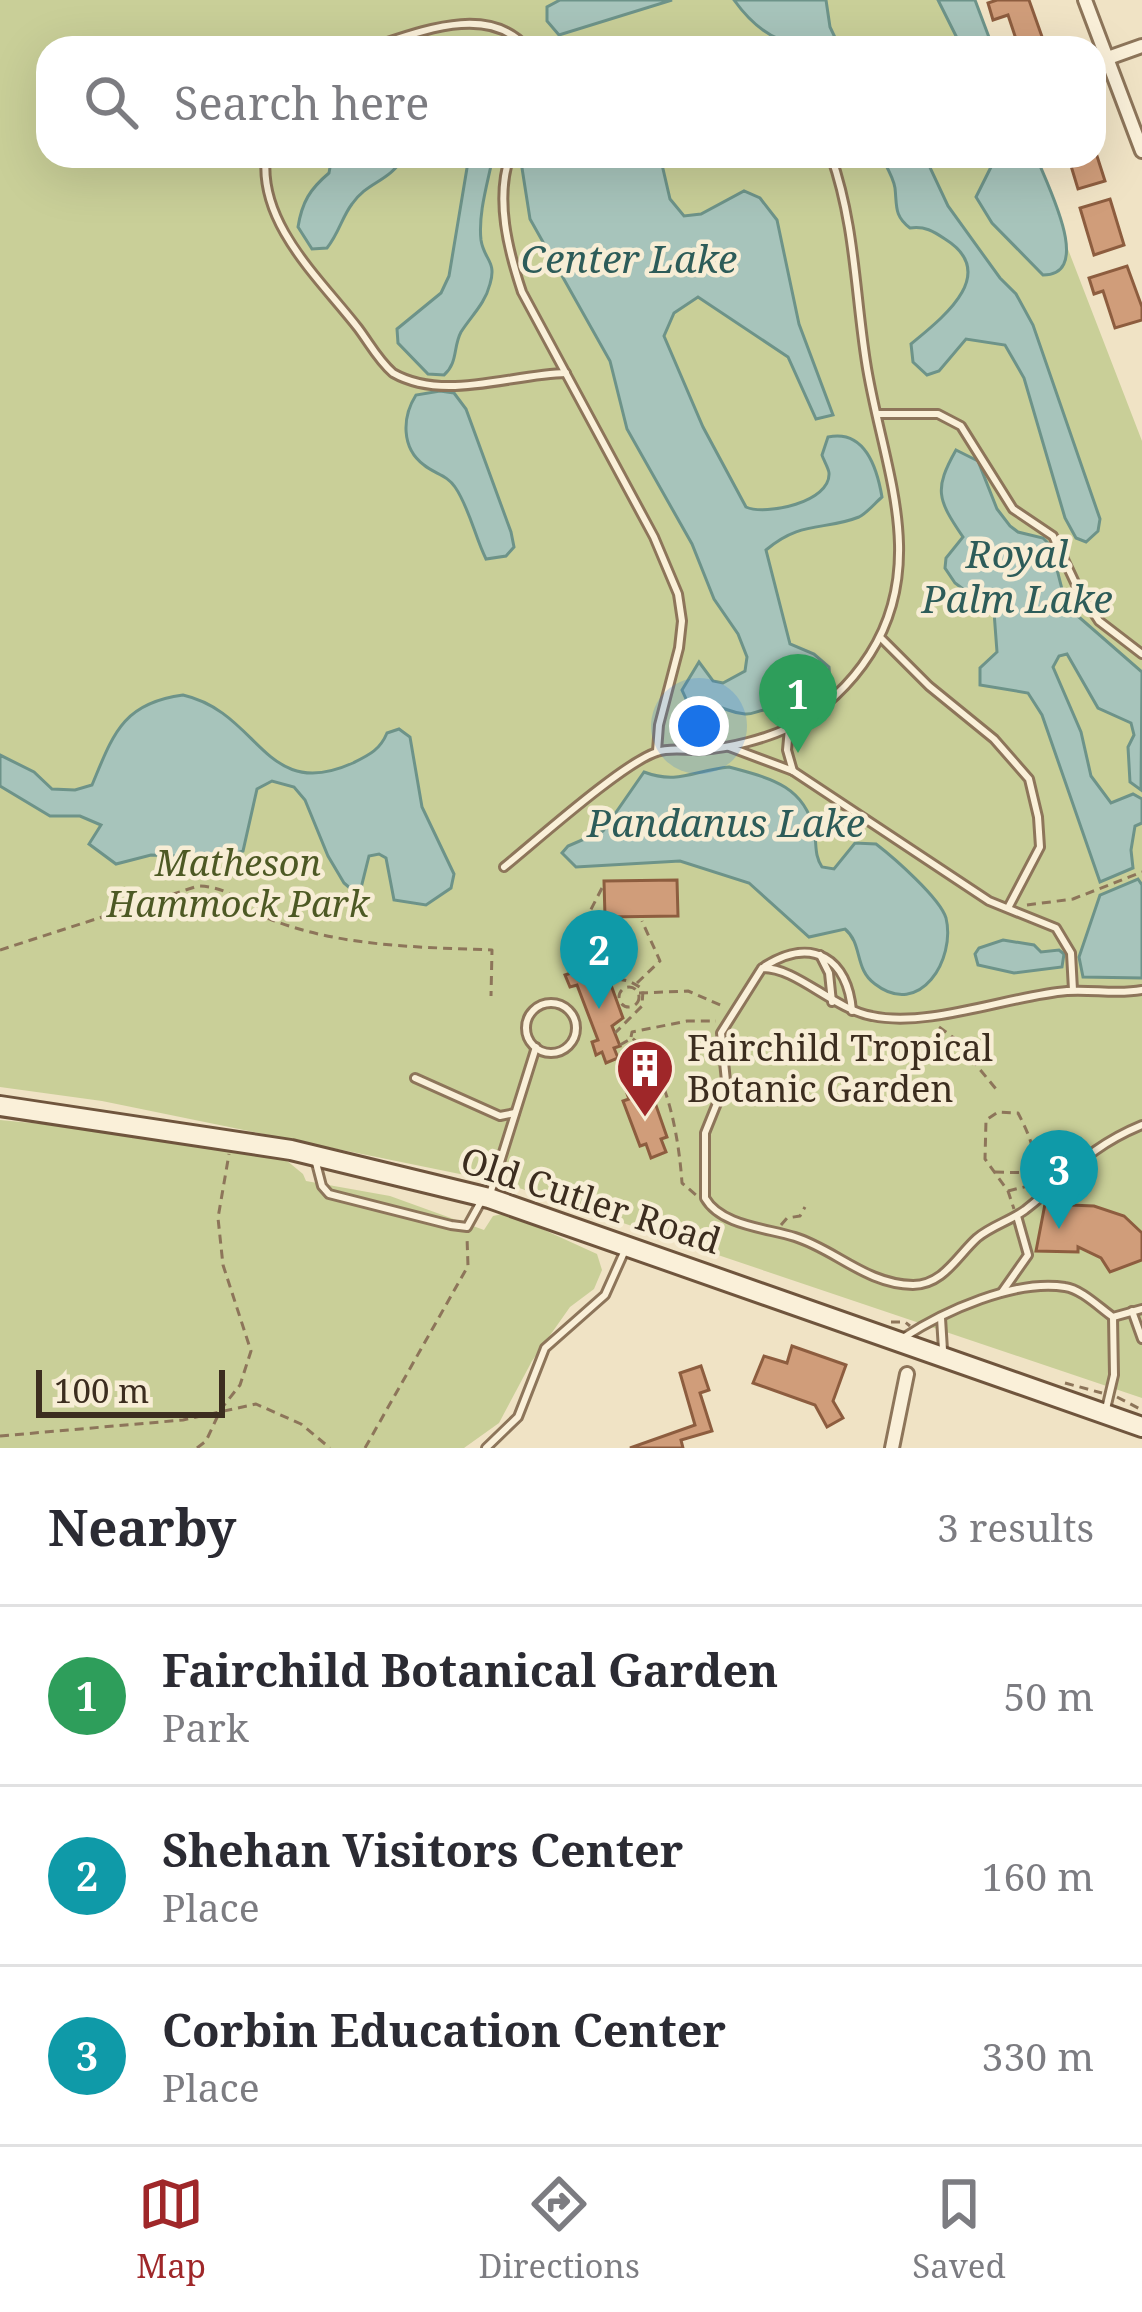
<!DOCTYPE html>
<style>
:root{--surface:#fff;--page:#f2f2f3;--text:#2b2b33;--muted:#7c7c81;--line:#e1e1e2;--accent:#9f2729}
body{margin:0;font-family:"Noto Serif",serif;background:var(--page);color:var(--text)}
.scale{position:absolute;left:36px;bottom:30px;width:189px;box-sizing:border-box;padding-left:12px;border:6px solid #3c2d1f;border-top:0;font-size:33px;line-height:42px;white-space:nowrap;color:#3c2d1f;-webkit-text-stroke:9px #f7edd5;paint-order:stroke}
.you{position:absolute;left:699px;top:726px;width:42px;height:42px;margin:-30px;border:9px solid #fff;border-radius:50%;background:#1a73e8;box-shadow:0 0 0 18px #1a73e833}
.badge{display:grid;place-items:center;width:78px;height:78px;border-radius:50%;background:var(--accent);color:#fff;font-size:39px;font-weight:700}
.pin{position:absolute;translate:-50% -99px;filter:drop-shadow(0 3px 6px #0008)}
.pin::after{content:'';position:absolute;top:63px;width:42px;height:36px;background:inherit;clip-path:polygon(0 0,100% 0,50% 100%)}
.list{margin:0;padding:0;list-style:none}
h2{display:flex;justify-content:space-between;align-items:center;height:156px;margin:0;padding:0 48px;font-size:51px}
h2 small{font-size:39px;font-weight:400;color:var(--muted)}
.list li{display:grid;grid-template-columns:78px 1fr auto;gap:36px;align-items:center;box-sizing:border-box;height:180px;padding:0 48px;border-top:3px solid var(--line)}
.list b{display:block;font-size:45px;white-space:nowrap}
.list p{margin:0;font-size:39px;white-space:nowrap;color:var(--muted)}
.list em{font-size:39px;font-style:normal;color:var(--muted)}
.icon{flex:none;width:66px;height:66px;fill:none;stroke:currentColor;stroke-width:2;stroke-linecap:round;stroke-linejoin:round}
.map{position:relative;flex:none;width:1142px;height:1448px;overflow:hidden}
.search{position:absolute;background:var(--surface);box-shadow:0 12px 48px #0002;left:36px;right:36px;top:36px;height:132px;display:flex;align-items:center;gap:30px;box-sizing:border-box;padding:0 42px;border-radius:36px;color:var(--muted);font-size:45px}
.sheet{height:696px;background:var(--surface)}
nav{display:flex;justify-content:space-around;align-items:center;box-sizing:border-box;height:168px;border-top:3px solid var(--line);background:var(--surface);font-size:33px;color:var(--muted)}
nav a{display:grid;justify-items:center;gap:6px}
nav .on{color:var(--accent)}
.map>svg:first-child{display:block}
</style>
<div class="map">
<svg width="1142" height="1448" viewBox="0 0 1142 1448">
<rect width="100%" height="100%" fill="#f0e3c5"/>
<g fill="#c9cf98">
<polygon points="0,0 972,0 991,48 48,48 48,156 1032,156 1142,441 1142,1398 504,1183 102,1101 0,1087"/>
<polygon points="0,1120 126,1132 286,1160 303,1174 306,1181 390,1196 484,1230 493,1216 507,1213 597,1254 602,1270 594,1289 570,1307 532,1361 499,1423 464,1448 0,1448"/>
</g>
<g fill="#a7c4bb" stroke="#6d9389" stroke-width="3">
<polygon points="560,0 672,0 559,35 547,21 547,7"/>
<path d="M734,0h92l4,27 10,21c-48,0 -76,-6 -106,-48z"/>
<polygon points="938,0 975,0 993,48 962,48"/>
<path d="M332,156h73c-17,27 -37,25 -53,48 -10,13 -13,29 -25,44l-15,1 -14,-22c4,-25 12,-38 31,-54z"/>
<path d="M469,156h24c-5,26 -15,57 -12,84 3,20 16,21 9,44 -5,20 -19,32 -29,48 -8,15 -3,31 -17,43l-16,-1 -30,-31 -1,-14 44,-36 8,-17z"/>
<path d="M524,156h136l10,43 14,17 17,-2 43,-23 16,7 17,22 22,104 34,91 -17,4 -28,-62 -90,-60 -24,16 -10,23 39,91 43,80c20,9 85,-5 83,-34 0,-4 -6,-14 -7,-18l6,-18c37,-8 49,31 54,60 -7,6 -15,16 -23,20 -35,14 -58,3 -93,33l24,94 24,10 15,13c4,32 -41,40 -65,43 -7,1 -13,5 -19,4 -22,-2 -18,-10 -47,-7l-11,-6 -5,-11 17,-28 14,19 10,2 22,-12 2,-14 -9,-23 -24,-35 -22,-55 -65,-115 -17,-68 -80,-142 -8,-51z"/>
<path d="M881,156h41l5,5 21,45 52,72 16,16 17,31 67,194 -2,12 -12,11 -10,-4 -11,-20 -41,-140 -19,-33 -39,-6 -27,32 -12,4 -14,-13 -2,-18c30,-25 90,-70 34,-105 -12,-8 -20,-13 -35,-11 -16,-12 -13,-22 -15,-40 -2,-12 -9,-22 -14,-32z"/>
<path d="M991,156h45c10,27 59,119 7,119l-51,-52 -16,-26 17,-34z"/>
<path d="M440,391l14,2 12,16 45,123 3,15 -8,9 -20,3c-11,-22 -17,-52 -31,-72 -8,-12 -20,-13 -31,-22 -23,-17 -22,-48 -8,-70z"/>
<path d="M956,450l22,11 19,48 13,17 8,6 25,6 8,8 12,47 9,18 70,61 -1,118 -11,-8 -2,-35 6,-12 -3,-12 -33,-15 -31,-54 -8,2 -6,11 28,65 10,44 20,27 22,-9 9,5v24l-7,3 -4,24 2,18 -33,14 -58,-167 -14,-22 -48,-8v-17l17,-16 -3,-40 -39,-29 -10,-15 1,-10 17,-21c-26,-38 -29,-48 -7,-87z"/>
<path d="M183,695c78,18 81,108 170,68 16,-8 27,-13 34,-30l12,-4 11,8 12,70 32,67 -3,14 -25,17 -32,-5 -8,-42 -7,-4 -10,2 -10,40 -15,-13 -16,-27 -23,-56 -11,-13 -22,-6 -15,8 -14,62 -56,18 -13,-13 -23,-1 -35,9 -27,-20 12,-19 -21,-9h-30l-50,-30v-31l34,17 18,17 23,1 17,-5c21,-50 30,-82 91,-90z"/>
<path d="M729,767c40,11 75,18 85,63 3,14 0,25 8,37l12,2 21,-26 21,1c17,13 64,54 70,74 10,41 -26,101 -71,66 -21,-15 -12,-40 -30,-55l-36,8 -60,-54 -69,-22 -104,6 -14,-14 6,-7 35,-15 41,-59c34,13 51,-2 85,-5z"/>
<polygon points="1138,879 1142,885 1142,978 1083,977 1079,957 1100,895"/>
<polygon points="1003,940 1034,945 1041,952 1059,950 1064,954 1062,967 1014,973 978,965 975,954 979,948"/>
</g>
<g fill="#d09d7a" stroke="#8d5d3f" stroke-width="3">
<polygon points="997,0 1029,0 1046,48 1019,48 1008,15 993,20 988,3"/>
<polygon points="1068,156 1097,156 1105,181 1078,189"/>
<polygon points="1110,199 1124,245 1094,255 1080,208"/>
<polygon points="1127,266 1142,307 1142,320 1115,328 1103,291 1094,294 1089,278"/>
<polygon points="677,880 678,916 605,917 604,881"/>
<polygon points="582,957 597,986 611,985 623,1018 612,1026 620,1046 614,1048 618,1058 606,1063 602,1052 596,1055 592,1042 598,1040 577,985 570,987 565,975 574,972 570,962"/>
<polygon points="639,1079 644,1093 651,1091 667,1137 661,1139 666,1152 651,1158 646,1144 640,1146 623,1101 629,1099 624,1085"/>
<polygon points="1045,1204 1094,1206 1124,1216 1142,1233 1142,1260 1110,1272 1101,1258 1078,1247 1078,1252 1036,1251"/>
<polygon points="792,1346 846,1365 833,1401 843,1418 827,1427 815,1405 753,1383 764,1356 787,1363"/>
<polygon points="701,1366 709,1390 700,1393 712,1431 681,1440 683,1448 630,1448 695,1425 680,1373"/>
</g>
<g fill="none" stroke-linecap="round" stroke-linejoin="round">
<defs>
<g id="lane">
<path d="M369,48c48,-15 119,-46 158,0"/>
<path d="M266,156c-8,68 55,124 92,172 12,16 20,32 35,45 51,29 118,1 173,0"/>
<path d="M510,156c-15,43 -2,94 12,136l132,245 24,57 4,27 -3,27 -20,77 -2,26"/>
<polyline points="878,414 938,414 961,426 1013,509 1053,536 1078,589 1099,621 1142,654"/>
<polyline points="880,637 929,686 994,739 1029,779 1038,817 1040,847 1008,908"/>
<polyline points="789,728 787,750 793,771"/>
<polyline points="729,747 793,771 989,901 1056,928 1071,953 1073,990"/>
<path d="M504,867c31,-25 120,-105 153,-115 13,-5 32,-1 45,-2 27,-2 64,-11 88,-23 33,-16 61,-43 80,-73 60,-94 11,-193 -4,-292 -11,-70 -11,-138 -35,-206"/>
<polyline points="820,955 829,973 832,1002"/>
<path d="M765,966c48,-30 83,-7 87,45"/>
<path d="M1142,990c-26,5 -49,-1 -75,1 -59,5 -138,37 -195,25 -39,-7 -76,-49 -110,-48l-41,65 5,48 -21,52v65c16,28 62,30 90,39 41,13 71,47 118,48 30,0 44,-29 64,-47 14,-12 33,-17 48,-28 44,-34 61,-62 117,-85"/>
<circle cx="551" cy="1028" r="25"/>
<polyline points="415,1078 500,1116 515,1113"/>
<polyline points="315,1159 322,1186 329,1194 451,1225 467,1227 483,1198"/>
<polyline points="490,1194 536,1047"/>
<polyline points="1002,1292 1028,1255 1017,1216"/>
<polyline points="1132,1311 1142,1339"/>
<polyline points="941,1318 943,1350"/>
<path d="M903,1338c41,-27 112,-59 162,-51 16,2 35,21 48,30l29,-8"/>
<polyline points="1106,1409 1114,1375 1113,1317"/>
<polyline points="486,1448 518,1417 545,1348 605,1295 626,1248"/>
</g>
<g id="street">
<polyline points="1085,0 1142,151"/>
<polyline points="1108,58 1142,46"/>
<polyline points="892,1448 907,1374"/>
</g>
<polyline id="secondary" points="0,1106 291,1150 489,1198 1142,1427"/>
</defs>
<use href="#lane" stroke="#8d755a" stroke-width="12"/>
<use href="#street" stroke="#8d755a" stroke-width="18"/>
<use href="#secondary" stroke="#6f553d" stroke-width="24"/>
<g stroke="#8d755a" stroke-width="3" stroke-dasharray="9 6" stroke-linecap="butt">
<polyline points="602,888 587,917 607,978"/>
<polyline points="1027,905 1073,899 1142,872"/>
<path d="M0,950l198,-64c38,1 44,23 74,34 71,27 146,27 220,30l-1,46"/>
<polyline points="637,983 660,961 642,921"/>
<path d="M588,985c19,-7 39,-10 55,5l-1,16 -27,27"/>
<circle cx="629" cy="997" r="10"/>
<polyline points="639,993 688,991 725,1007"/>
<polyline points="939,1027 954,1038 996,1089"/>
<polyline points="631,1037 632,1032 687,1021 716,1021"/>
<path d="M620,1045l12,-7c36,29 47,102 50,145l14,12"/>
<polyline points="995,1172 1034,1173"/>
<path d="M1008,1191l20,-5c14,-24 2,-50 -10,-73l-20,-1 -12,8 -1,39 23,32 6,18"/>
<polyline points="781,1225 787,1218 800,1216 805,1207"/>
<polyline points="891,1322 905,1322 910,1326"/>
<polyline points="1065,1383 1102,1393"/>
<polyline points="1117,1397 1140,1409"/>
<polyline points="0,1436 183,1420 256,1404 301,1424 330,1448"/>
<polyline points="197,1448 206,1441 221,1409 240,1385 251,1351 223,1265 218,1218 229,1154"/>
<polyline points="365,1448 468,1266 467,1237"/>
</g>
<use href="#lane" stroke="#faf0d9" stroke-width="6"/>
<use href="#street" stroke="#faf0d9" stroke-width="12"/>
<use href="#secondary" stroke="#faf0d9" stroke-width="18"/>
</g>
<defs>
<symbol id="building-pin" viewBox="-11 -11 22 30"><path d="M0 17L-7.5 6A9.5 9.5 0 1 1 7.5 6Z" fill="#9f2729" stroke="#f7edd5"/><path d="M-4-6H4V6H1V3H-1V6H-4ZM-2.5-4.3h1.7v1.8h-1.7ZM.8-4.3h1.7v1.8H.8ZM-2.5-1h1.7V.8h-1.7ZM.8-1h1.7V.8H.8Z" fill="#fff"/></symbol>
</defs>
<g fill-rule="evenodd">
<use href="#building-pin" x="612" y="1035" width="66" height="90"/>
</g>
<g text-anchor="middle" dominant-baseline="central" stroke-width="9" stroke-linejoin="round" paint-order="stroke">
<g font-size="36" font-style="italic" fill="#4d5924" stroke="#f7edd5">
<text x="238" y="862">Matheson<tspan x="238" dy="41">Hammock Park</tspan></text>
</g>
<g font-size="36" fill="#3c2d1f" stroke="#f7edd5" text-anchor="start">
<text x="687" y="1047">Fairchild Tropical<tspan x="687" dy="41">Botanic Garden</tspan></text>
</g>
<g font-size="36" fill="#3c2d1f" stroke="#f7edd5">
<text transform="translate(591 1200) rotate(18)">Old Cutler Road</text>
</g>
<g font-size="39" font-style="italic" fill="#2d5c59" stroke="#f7edd5">
<text x="629" y="257">Center Lake</text>
<text x="1017" y="552">Royal<tspan x="1017" dy="45">Palm Lake</tspan></text>
<text x="726" y="821">Pandanus Lake</text>
</g>
</g>
</svg>
<div class="scale">100 m</div>
<div class="you"></div>
<div class="pin badge" style="left:798px;top:753px;background:#2e9e5b">1</div>
<div class="pin badge" style="left:599px;top:1009px;background:#0f9aa8">2</div>
<div class="pin badge" style="left:1059px;top:1229px;background:#0f9aa8">3</div>
<div class="search"><svg class="icon" aria-label="search" viewBox="0 0 24 24"><circle cx="10" cy="10" r="6"/><path d="M15 15l6 6"/></svg>Search here</div>
</div>
<section class="sheet">
<h2>Nearby<small>3 results</small></h2>
<ul class="list">
<li><span class="badge" style="background:#2e9e5b">1</span><div><b>Fairchild Botanical Garden</b><p>Park</p></div><em>50 m</em></li>
<li><span class="badge" style="background:#0f9aa8">2</span><div><b>Shehan Visitors Center</b><p>Place</p></div><em>160 m</em></li>
<li><span class="badge" style="background:#0f9aa8">3</span><div><b>Corbin Education Center</b><p>Place</p></div><em>330 m</em></li>
</ul>
</section>
<nav>
<a class="on"><svg class="icon" aria-label="map" viewBox="0 0 24 24"><path d="M3 6l6-2 6 2 6-2v14l-6 2-6-2-6 2zM9 4v14M15 6v14"/></svg>Map</a>
<a><svg class="icon" aria-label="directions" viewBox="0 0 24 24"><path d="M12 3l9 9-9 9-9-9zM9 14v-3h6M13 9l2 2-2 2"/></svg>Directions</a>
<a><svg class="icon" aria-label="saved" viewBox="0 0 24 24"><path d="M7 4h10v16l-5-4-5 4z"/></svg>Saved</a>
</nav>
